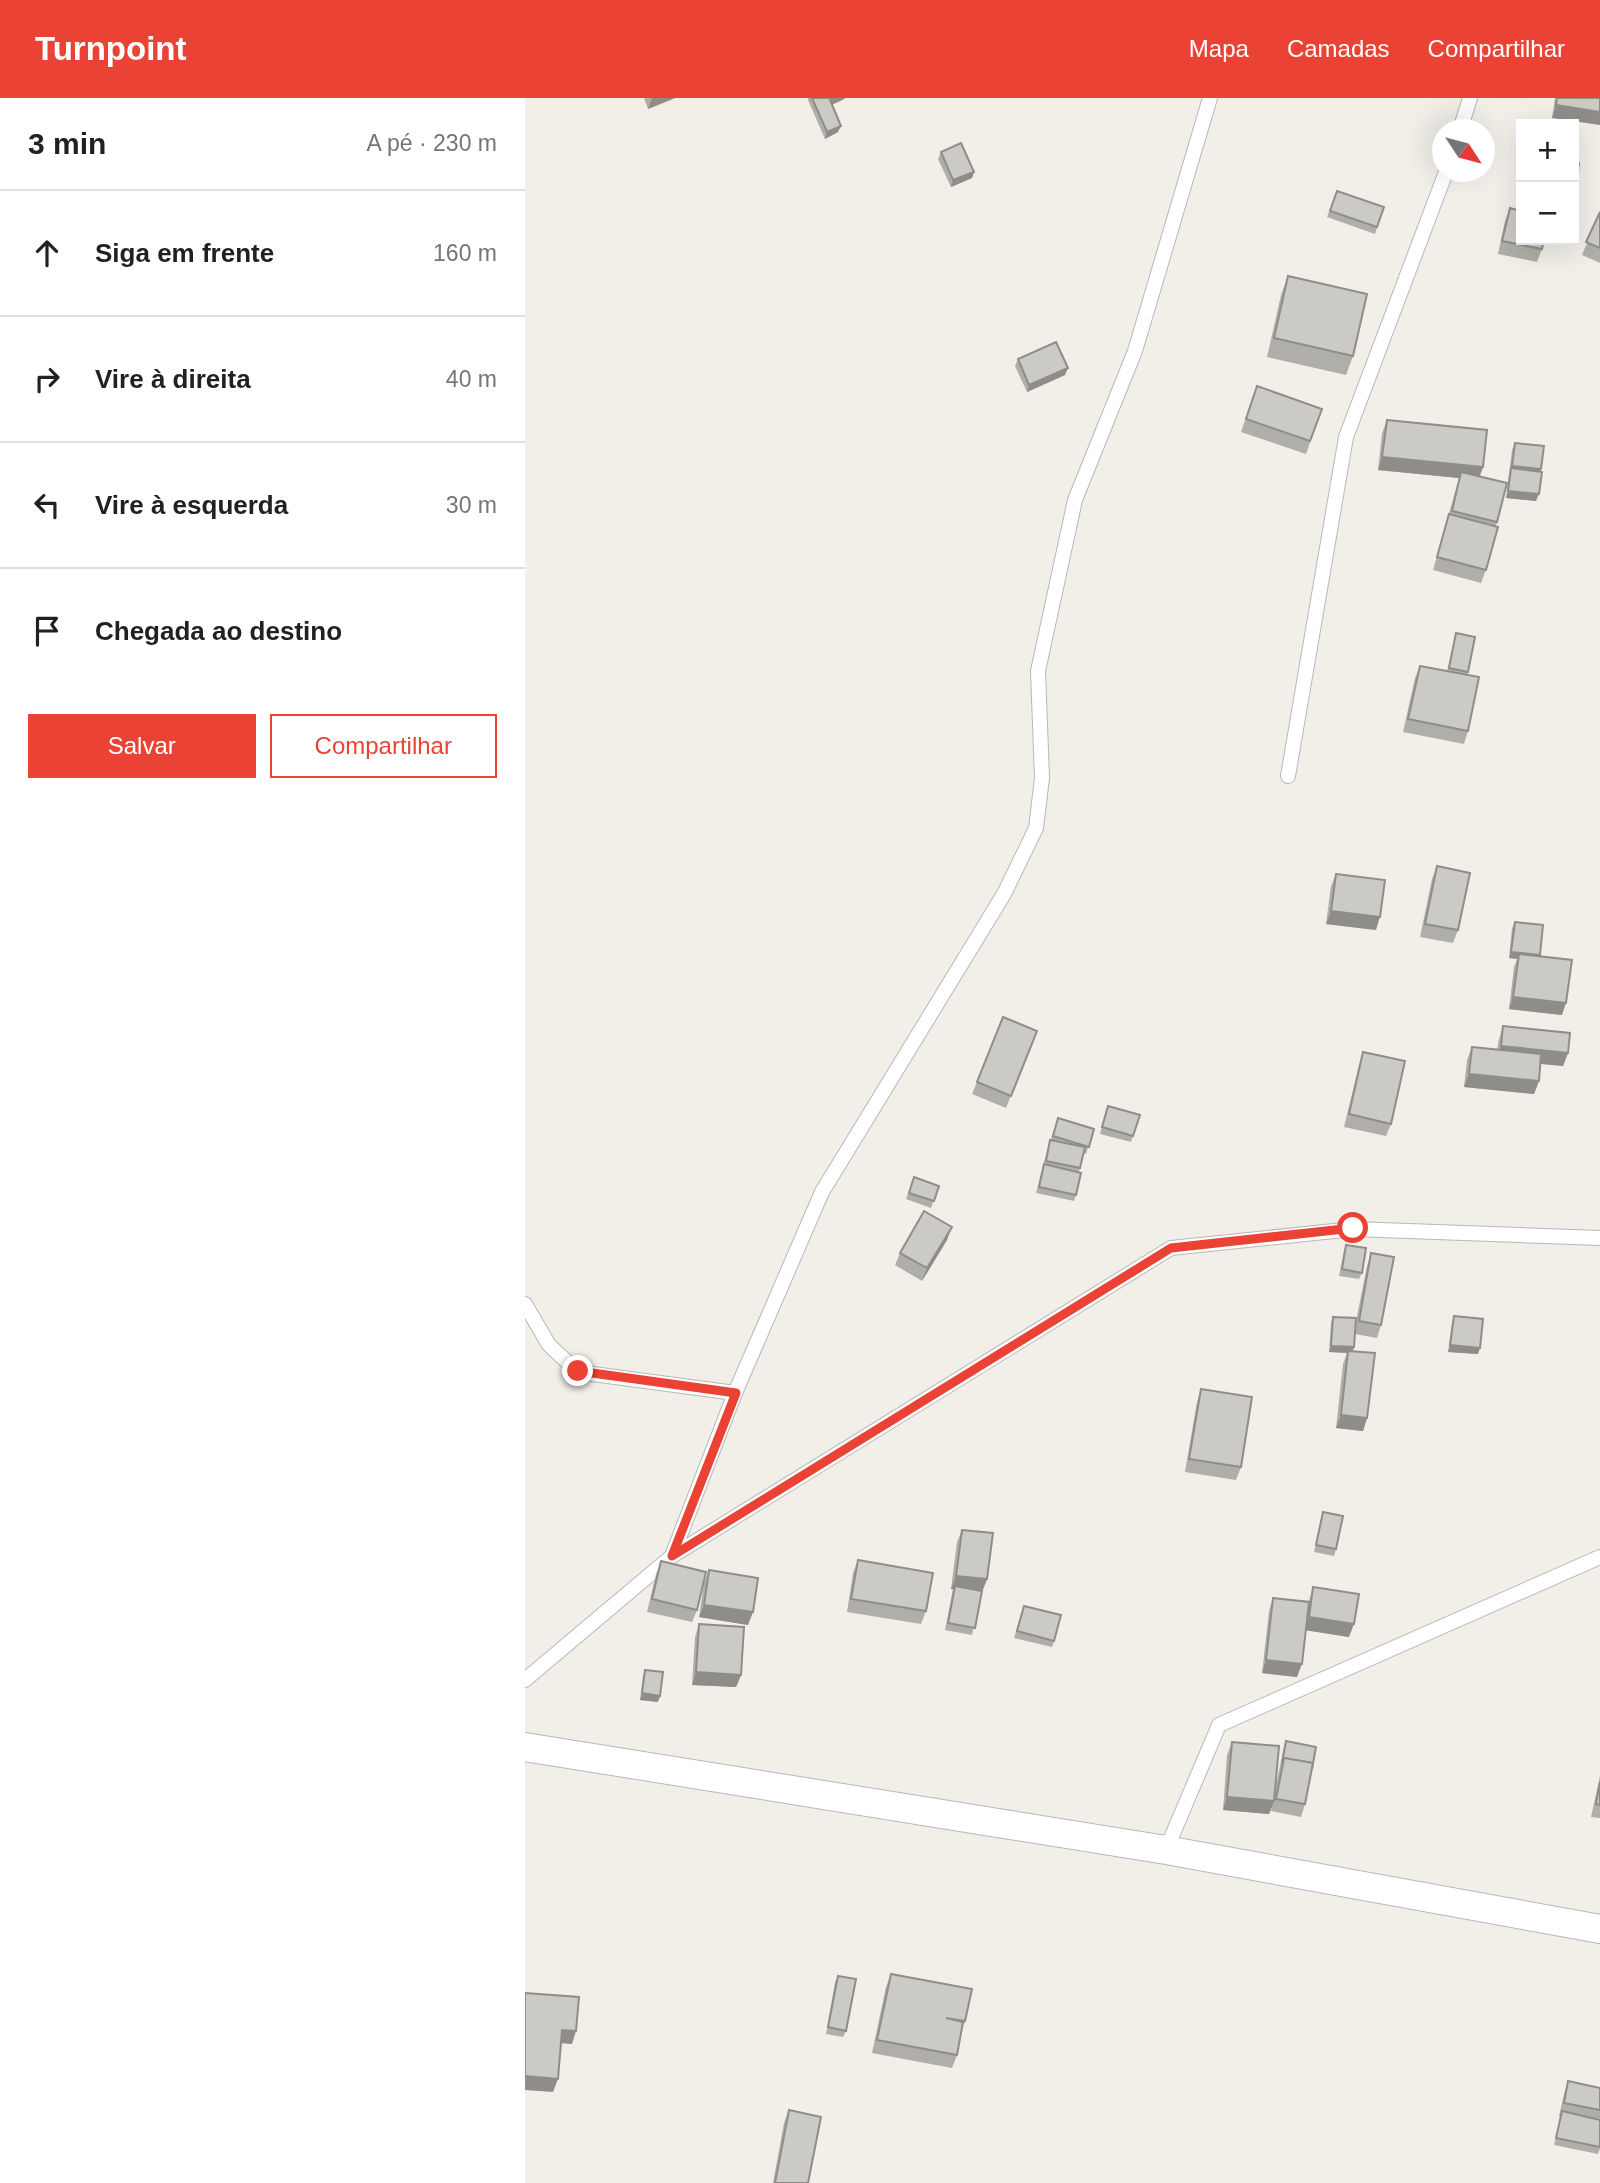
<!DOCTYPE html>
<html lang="pt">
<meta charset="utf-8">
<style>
:root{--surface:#fff;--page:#f6f6f6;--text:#202124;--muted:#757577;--line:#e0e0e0;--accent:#ea4335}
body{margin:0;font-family:Arial,sans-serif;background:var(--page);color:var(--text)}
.controls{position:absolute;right:21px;top:21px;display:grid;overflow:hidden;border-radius:0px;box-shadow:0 7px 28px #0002}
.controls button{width:63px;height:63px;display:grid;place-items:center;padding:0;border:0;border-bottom:2px solid var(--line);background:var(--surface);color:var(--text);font:35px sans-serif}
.compass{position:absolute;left:907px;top:21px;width:63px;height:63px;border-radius:50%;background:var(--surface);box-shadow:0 7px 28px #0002;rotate:126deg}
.stop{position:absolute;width:21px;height:21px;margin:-16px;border:5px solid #ea4335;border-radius:50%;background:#fff}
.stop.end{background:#ea4335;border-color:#fff;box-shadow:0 2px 7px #0008}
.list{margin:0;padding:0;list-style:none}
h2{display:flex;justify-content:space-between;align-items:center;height:91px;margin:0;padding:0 28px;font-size:30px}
h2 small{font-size:23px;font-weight:400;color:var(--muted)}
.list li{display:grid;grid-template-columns:46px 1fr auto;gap:21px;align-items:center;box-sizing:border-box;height:126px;padding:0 28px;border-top:2px solid var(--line)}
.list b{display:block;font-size:26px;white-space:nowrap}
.list em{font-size:23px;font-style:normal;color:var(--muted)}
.actions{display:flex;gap:14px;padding:21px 28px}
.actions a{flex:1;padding:16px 0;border:2px solid var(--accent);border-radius:0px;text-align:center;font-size:24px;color:var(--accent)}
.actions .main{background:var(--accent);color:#fff}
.icon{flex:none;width:38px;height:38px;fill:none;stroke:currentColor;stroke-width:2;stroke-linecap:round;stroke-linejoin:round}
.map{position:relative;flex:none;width:1075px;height:2085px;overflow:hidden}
header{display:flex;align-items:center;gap:42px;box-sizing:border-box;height:98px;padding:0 35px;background:var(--accent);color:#fff}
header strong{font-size:33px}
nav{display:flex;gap:38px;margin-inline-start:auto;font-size:24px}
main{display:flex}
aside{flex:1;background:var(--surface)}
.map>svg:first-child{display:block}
</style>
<header>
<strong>Turnpoint</strong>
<nav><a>Mapa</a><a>Camadas</a><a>Compartilhar</a></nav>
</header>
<main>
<aside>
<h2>3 min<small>A pé · 230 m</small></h2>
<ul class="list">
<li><svg class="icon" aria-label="ahead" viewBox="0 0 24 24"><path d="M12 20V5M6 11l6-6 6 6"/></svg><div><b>Siga em frente</b></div><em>160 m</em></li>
<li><svg class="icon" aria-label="right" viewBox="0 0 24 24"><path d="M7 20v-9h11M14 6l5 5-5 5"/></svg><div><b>Vire à direita</b></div><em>40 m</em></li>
<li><svg class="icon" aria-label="left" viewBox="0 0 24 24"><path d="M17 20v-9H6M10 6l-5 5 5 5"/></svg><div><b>Vire à esquerda</b></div><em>30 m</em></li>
<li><svg class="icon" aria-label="arrive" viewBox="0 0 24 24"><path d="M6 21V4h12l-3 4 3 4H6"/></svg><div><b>Chegada ao destino</b></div></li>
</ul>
<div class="actions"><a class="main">Salvar</a><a>Compartilhar</a></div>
</aside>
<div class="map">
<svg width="1075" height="2085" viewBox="0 0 1075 2085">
<rect width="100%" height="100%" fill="#f1efe8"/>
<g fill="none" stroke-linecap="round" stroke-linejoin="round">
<defs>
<g id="lane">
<polyline points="935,32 945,0"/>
<polyline points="763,678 821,339 921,74"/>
<polyline points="0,1206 24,1247 53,1274 210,1295"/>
<polyline points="147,1458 210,1295 297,1094 479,796 511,730 517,680 513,573 550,402 610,253 685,0"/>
<polyline points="0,1582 147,1458 646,1150 828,1131 1075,1140"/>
<polyline points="641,1752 694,1627 1075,1459"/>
</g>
<polyline id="street" points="0,1649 641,1752 1075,1831"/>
</defs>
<use href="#lane" stroke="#b5b8bc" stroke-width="16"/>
<use href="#street" stroke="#b5b8bc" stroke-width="30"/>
<use href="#lane" stroke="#fff" stroke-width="14"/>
<use href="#street" stroke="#fff" stroke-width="28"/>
</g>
<g fill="#afaea9">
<polygon points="119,0 150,0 123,11"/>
<polygon points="283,0 320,0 319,1 307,7 313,34 300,41 283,2"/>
<polygon points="1030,0 1075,0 1027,20"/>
<polygon points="416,54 449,74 447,80 426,89 413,61"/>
<polygon points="812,93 859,109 850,136 802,119"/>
<polygon points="985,110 1017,151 1012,164 973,156 980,123"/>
<polygon points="1075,114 1075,165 1057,157"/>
<polygon points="763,178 828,258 821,277 742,259 756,197"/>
<polygon points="493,261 540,277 502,294 490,268"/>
<polygon points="732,288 797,311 781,356 716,334"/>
<polygon points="862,322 958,369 955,378 972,424 961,472 956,485 908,472 934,380 853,372 857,335"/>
<polygon points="990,345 1016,371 1011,403 981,400 987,352"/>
<polygon points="931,535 943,574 942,577 943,633 939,646 878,634 890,580 895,568 922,573"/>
<polygon points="912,768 933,832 928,845 895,839 907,781"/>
<polygon points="811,776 851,832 801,826 806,788"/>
<polygon points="990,824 1014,858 1037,917 984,911 989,869 992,861 984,860 987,830"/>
<polygon points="978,928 1043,955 1038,968 1015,966 1014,983 1009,996 939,989 942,962 947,949 972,952 974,941"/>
<polygon points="512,933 481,1010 447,996 452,984"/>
<polygon points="838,954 866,1026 861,1038 819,1029 834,967"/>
<polygon points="581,1015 615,1017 606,1044 575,1036"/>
<polygon points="533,1020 569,1031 561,1056 558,1055 554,1074 551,1097 549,1103 511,1095 523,1049"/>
<polygon points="389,1079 414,1088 406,1110 381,1101"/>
<polygon points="422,1142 397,1183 370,1167 375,1155"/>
<polygon points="821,1147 837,1175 834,1181 814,1178 819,1153"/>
<polygon points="846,1155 856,1227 852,1240 830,1236 829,1249 828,1253 842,1320 838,1333 811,1330 818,1266 822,1255 804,1254 806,1225 808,1219 830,1228 842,1168"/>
<polygon points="929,1218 953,1256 923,1254 927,1225"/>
<polygon points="676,1291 716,1369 711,1382 660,1374 672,1304"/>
<polygon points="798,1414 811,1451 809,1458 789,1454"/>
<polygon points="437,1432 462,1481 457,1494 447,1537 420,1532 428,1491 426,1491 432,1444"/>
<polygon points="333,1462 401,1513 396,1526 322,1514 328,1475"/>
<polygon points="136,1463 172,1512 167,1524 122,1514 131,1476"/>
<polygon points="184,1472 223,1527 174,1519 179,1485"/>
<polygon points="788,1489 824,1539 781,1532 772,1579 737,1575 744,1513 748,1500 784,1503"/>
<polygon points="499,1508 529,1543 527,1549 489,1540"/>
<polygon points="174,1526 216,1577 211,1589 167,1587 170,1539"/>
<polygon points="120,1572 133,1604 115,1602 118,1578"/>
<polygon points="761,1643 780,1706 776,1719 746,1713 747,1708 744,1716 698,1712 702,1657 707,1644 749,1696 759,1649"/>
<polygon points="1075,1678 1075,1720 1066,1719"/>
<polygon points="366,1876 440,1923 436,1934 432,1957 427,1970 347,1955 361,1889"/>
<polygon points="313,1878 321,1933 318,1939 301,1936 310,1884"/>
<polygon points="1043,1983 1075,1990 1075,2050 1073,2056 1029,2047 1036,2018 1034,2018 1039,1996"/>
<polygon points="264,2012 283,2085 248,2085 259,2025"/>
</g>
<g fill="#8f8d8a">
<polygon points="127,0 150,0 123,11"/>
<polygon points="310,0 320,0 319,1 302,9 305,2"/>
<polygon points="1031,7 1075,14 1075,27 1027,20"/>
<polygon points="316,28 313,34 300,41 302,34"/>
<polygon points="449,74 447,80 426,89 428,82"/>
<polygon points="543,270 540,277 502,294 504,287"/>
<polygon points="857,359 958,369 953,382 936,374 934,380 853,372"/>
<polygon points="987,368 1016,371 1014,378 986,371"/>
<polygon points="983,393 1014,396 1011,403 981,400"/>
<polygon points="806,813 855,819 851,832 801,826"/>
<polygon points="986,854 1015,857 1012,864 994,856 992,861 984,860"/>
<polygon points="988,899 1041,905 1037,917 984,911"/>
<polygon points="976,948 1043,955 1038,968 971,961"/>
<polygon points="944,976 1014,983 1009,996 939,989"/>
<polygon points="427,1129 422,1142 397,1183 402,1170"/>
<polygon points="925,1247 955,1250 953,1256 923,1254"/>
<polygon points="806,1248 829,1249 827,1255 804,1254"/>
<polygon points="816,1317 842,1320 838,1333 811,1330"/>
<polygon points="431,1478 462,1481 457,1494 426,1491"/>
<polygon points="179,1507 228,1514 223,1527 174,1519"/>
<polygon points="784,1519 829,1526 824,1539 779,1532"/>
<polygon points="741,1562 777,1566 772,1579 737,1575"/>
<polygon points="171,1574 216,1577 211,1589 167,1587"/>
<polygon points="117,1595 135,1598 133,1604 115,1602"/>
<polygon points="702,1699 749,1703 744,1716 698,1712"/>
<polygon points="37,1932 51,1933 47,1946 33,1945"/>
<polygon points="0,1978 33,1981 28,1994 0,1992"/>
</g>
<g fill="#cccac5" stroke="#8f8d8a" stroke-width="2">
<polygon points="287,0 310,0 305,2 316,28 302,34"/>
<polygon points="1032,0 1075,0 1075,14 1031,7"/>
<polygon points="436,45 449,74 428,82 416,54"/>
<polygon points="1049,64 1054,65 1052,83 1049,82"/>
<polygon points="812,93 859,109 852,129 805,113"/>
<polygon points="985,110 996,113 996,142 1019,142 1017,151 977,143"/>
<polygon points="1075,114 1075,150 1061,144"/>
<polygon points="763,178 842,196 828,258 749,240"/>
<polygon points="531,244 543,270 504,287 493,261"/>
<polygon points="732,288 797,311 785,343 721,321"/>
<polygon points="862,322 962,332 958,369 857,359"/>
<polygon points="990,345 1019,348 1016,371 987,368"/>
<polygon points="986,370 1017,374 1014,396 983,393"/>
<polygon points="936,374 982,385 972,424 927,413"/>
<polygon points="924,416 973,429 961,472 912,459"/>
<polygon points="931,535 950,539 943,574 924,570"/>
<polygon points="895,568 954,579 943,633 883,621"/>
<polygon points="912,768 945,775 933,832 900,826"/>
<polygon points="811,776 860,782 855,819 806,813"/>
<polygon points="990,824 1018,827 1015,857 986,854"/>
<polygon points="994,856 1047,862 1041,905 988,899"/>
<polygon points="478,919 512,933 486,998 452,984"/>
<polygon points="978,928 1045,935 1043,955 976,948"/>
<polygon points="947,949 1016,956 1014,983 944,976"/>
<polygon points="838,954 880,963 866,1026 824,1016"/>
<polygon points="583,1008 615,1017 608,1038 577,1029"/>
<polygon points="533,1020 569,1031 564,1049 528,1038"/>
<polygon points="525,1042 560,1049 555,1070 521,1063"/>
<polygon points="519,1066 556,1075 551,1097 514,1089"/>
<polygon points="389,1079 414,1088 409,1103 384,1095"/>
<polygon points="399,1113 427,1129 402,1170 375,1155"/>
<polygon points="821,1147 841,1150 837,1175 817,1171"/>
<polygon points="846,1155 869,1159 856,1227 834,1223"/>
<polygon points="929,1218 958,1221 955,1250 925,1247"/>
<polygon points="808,1219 831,1220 829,1249 806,1248"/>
<polygon points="823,1253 850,1255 842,1320 816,1317"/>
<polygon points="676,1291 727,1299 716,1369 664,1361"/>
<polygon points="798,1414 818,1418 811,1451 791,1447"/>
<polygon points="437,1432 468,1435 462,1481 431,1478"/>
<polygon points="333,1462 408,1475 401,1513 326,1501"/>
<polygon points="136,1463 181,1474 172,1512 127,1501"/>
<polygon points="184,1472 233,1480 228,1514 179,1507"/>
<polygon points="430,1488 457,1493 450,1530 423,1525"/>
<polygon points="788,1489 834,1496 829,1526 784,1519"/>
<polygon points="748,1500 784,1504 777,1566 741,1562"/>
<polygon points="499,1508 536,1517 529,1543 492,1533"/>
<polygon points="174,1526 219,1529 216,1577 171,1574"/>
<polygon points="120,1572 138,1574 135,1598 117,1595"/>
<polygon points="761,1643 791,1649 787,1671 788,1665 759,1660 757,1665"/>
<polygon points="707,1644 754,1648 749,1703 702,1699"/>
<polygon points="759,1660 788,1665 780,1706 751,1701"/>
<polygon points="1075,1684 1075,1707 1071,1706"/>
<polygon points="366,1876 447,1891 440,1923 421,1920 438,1924 432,1957 352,1942"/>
<polygon points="313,1878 331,1881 321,1933 303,1929"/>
<polygon points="0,1895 54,1899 51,1933 37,1932 33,1981 0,1978"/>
<polygon points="1043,1983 1075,1990 1075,2012 1039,2005"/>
<polygon points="264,2012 296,2019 283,2085 250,2085"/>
<polygon points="1037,2013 1075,2022 1075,2049 1031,2040"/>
</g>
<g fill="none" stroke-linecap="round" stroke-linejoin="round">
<polyline stroke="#ea4335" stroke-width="9" points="53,1273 211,1295 147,1458 646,1150 828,1130"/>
</g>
</svg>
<div class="controls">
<button>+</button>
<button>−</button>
</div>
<svg class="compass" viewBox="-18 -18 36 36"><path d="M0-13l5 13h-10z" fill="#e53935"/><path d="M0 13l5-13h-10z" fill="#757577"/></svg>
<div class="stop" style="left:828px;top:1130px"></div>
<div class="stop end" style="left:53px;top:1273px"></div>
</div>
</main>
